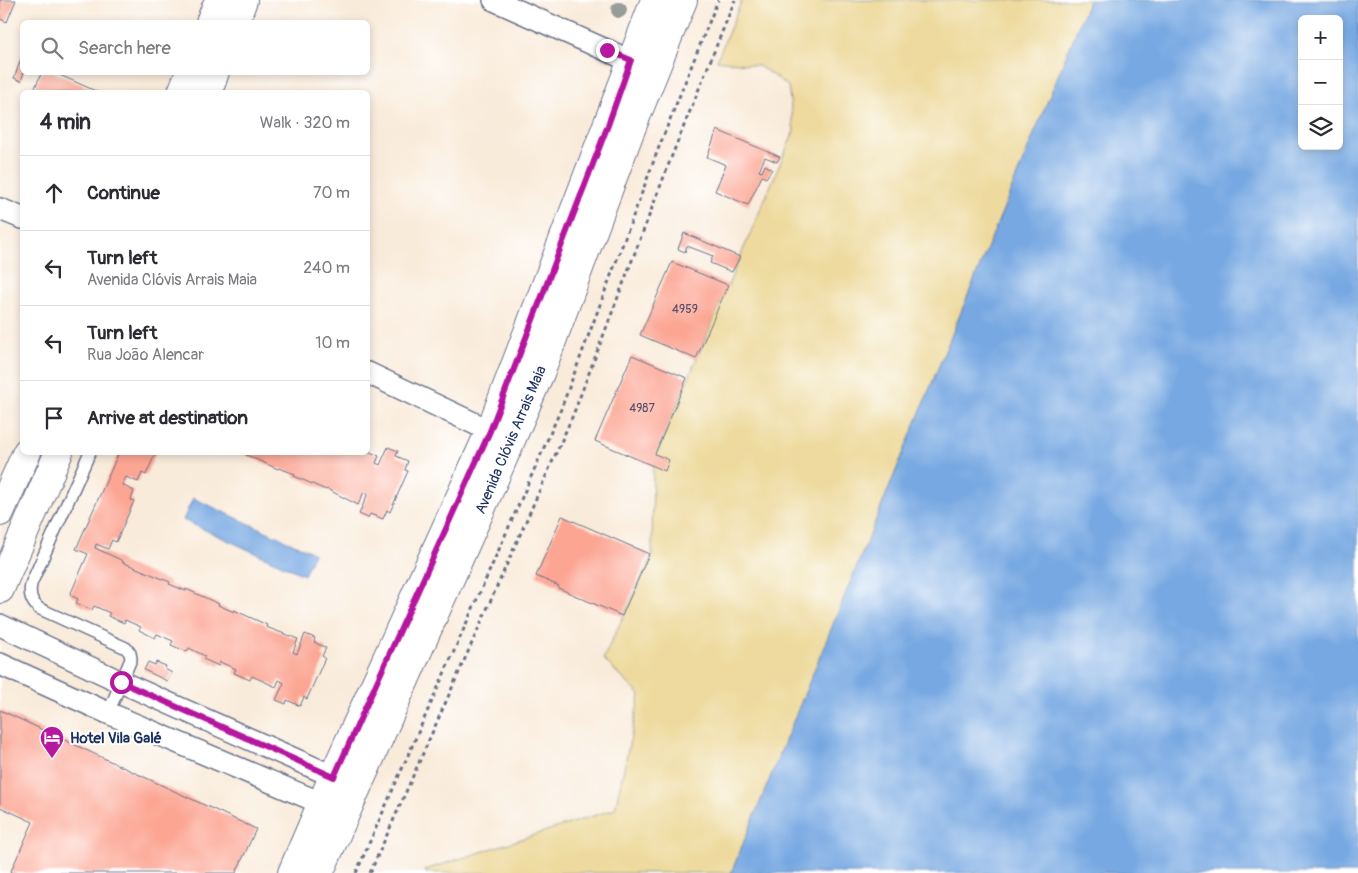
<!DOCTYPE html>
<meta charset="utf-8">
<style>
:root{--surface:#fff;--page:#f7f7f7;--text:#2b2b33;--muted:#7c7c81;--line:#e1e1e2}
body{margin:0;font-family:Pangolin,sans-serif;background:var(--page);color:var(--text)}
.controls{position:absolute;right:15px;top:15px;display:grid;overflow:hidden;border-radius:8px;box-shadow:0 2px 8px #0003}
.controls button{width:45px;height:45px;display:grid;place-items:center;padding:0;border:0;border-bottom:1px solid var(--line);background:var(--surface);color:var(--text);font:25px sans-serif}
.stop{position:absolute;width:15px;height:15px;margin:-11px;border:4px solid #b5179e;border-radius:50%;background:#fff}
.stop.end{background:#b5179e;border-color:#fff;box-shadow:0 1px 5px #0008}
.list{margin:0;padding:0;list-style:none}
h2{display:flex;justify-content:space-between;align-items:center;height:65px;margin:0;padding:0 20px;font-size:21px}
h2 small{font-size:16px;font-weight:400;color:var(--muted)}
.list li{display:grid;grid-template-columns:32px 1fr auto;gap:15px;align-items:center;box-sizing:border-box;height:75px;padding:0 20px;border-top:1px solid var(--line)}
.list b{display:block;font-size:19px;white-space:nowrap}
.list p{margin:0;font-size:16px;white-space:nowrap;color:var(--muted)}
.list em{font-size:16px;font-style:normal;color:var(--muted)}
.icon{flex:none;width:28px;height:28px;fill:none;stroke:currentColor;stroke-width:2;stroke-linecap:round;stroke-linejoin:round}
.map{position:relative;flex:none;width:1358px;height:873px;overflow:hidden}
.search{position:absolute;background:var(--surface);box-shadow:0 2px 8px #0003;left:20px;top:20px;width:350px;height:55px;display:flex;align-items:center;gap:12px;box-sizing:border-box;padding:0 18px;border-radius:8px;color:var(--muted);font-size:19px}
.panel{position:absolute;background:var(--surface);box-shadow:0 2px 8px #0003;left:20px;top:90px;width:350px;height:365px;border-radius:8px}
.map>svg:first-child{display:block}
</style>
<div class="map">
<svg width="1358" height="873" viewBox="0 0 1358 873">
<rect width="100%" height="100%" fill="#fff"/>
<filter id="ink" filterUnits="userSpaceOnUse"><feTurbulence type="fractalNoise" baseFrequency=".02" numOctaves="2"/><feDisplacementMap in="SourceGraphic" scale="10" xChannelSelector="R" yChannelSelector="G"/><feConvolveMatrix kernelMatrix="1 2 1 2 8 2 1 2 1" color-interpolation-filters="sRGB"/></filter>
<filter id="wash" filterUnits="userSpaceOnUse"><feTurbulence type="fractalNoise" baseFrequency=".0096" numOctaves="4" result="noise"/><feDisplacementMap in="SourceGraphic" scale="20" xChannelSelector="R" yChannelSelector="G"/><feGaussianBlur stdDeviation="1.12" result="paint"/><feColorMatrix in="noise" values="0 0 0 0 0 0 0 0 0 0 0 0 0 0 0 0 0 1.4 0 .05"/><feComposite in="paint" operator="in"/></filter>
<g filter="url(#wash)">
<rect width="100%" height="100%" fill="#f9ebda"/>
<polygon fill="#eeda9e" stroke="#84847e" points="742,0 1089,0 731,873 426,873 425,870 615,809 640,695 603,659 652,557 653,461 794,131 788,86 759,66 717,60"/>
<g fill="#77a8e2" stroke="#496ca0" fill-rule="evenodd">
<path d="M1089,0h269v873h-627zM1302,19h37v127h-37z"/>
<polygon points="193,498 314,553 304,575 183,520"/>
</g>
<g id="blocks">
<g fill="#fca593">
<polygon points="0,0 16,0 7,22 0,19"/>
<polygon points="22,56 22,72 24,72 21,81 14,78"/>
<polygon points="42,72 53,72 98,92 33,92"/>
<polygon points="717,130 780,157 777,162 765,157 759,171 762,172 765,165 772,169 766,178 762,176 748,205 715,191 726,165 707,157"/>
<polygon points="684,233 740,257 732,272 710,263 713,256 687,246 685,252 678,249"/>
<polygon points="672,262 728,285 696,359 640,335"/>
<polygon points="632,355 687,378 655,454 669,460 665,471 595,441"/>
<polygon points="388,447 398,451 396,456 408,461 405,470 408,471 390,512 387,510 383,519 370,514 368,518 359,514 368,493 364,492 358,505 327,489 326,490 294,476 295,474 279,468 278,469 246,455 247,452 368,452 368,451 379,456 376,463 380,465"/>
<polygon points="119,452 156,452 146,475 142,473 138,482 126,477 122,485 134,491 131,500 134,501 116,542 112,540 108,549 96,544 95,548 123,561 122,562 170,582 169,584 186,591 186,589 219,604 218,605 234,612 234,610 267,625 266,627 298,639 293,652 297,654 305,634 315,638 314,642 326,648 322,656 325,658 307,699 304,697 300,706 287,700 286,704 276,700 284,683 279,680 276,687 252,676 250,680 234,673 236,669 220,662 219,666 203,659 205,656 189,648 187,652 171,645 173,641 157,634 155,638 139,630 141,627 125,620 124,623 108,616 110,613 94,606 92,610 76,603 78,599 70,595 88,554 76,549"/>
<polygon points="562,516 649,554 622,616 558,588 559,586 536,576"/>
<polygon points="148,662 155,665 156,662 166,666 165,669 172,673 167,681 144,670"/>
<polygon points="0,710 256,829 236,873 10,873 33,822 0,807"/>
</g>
</g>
</g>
<g filter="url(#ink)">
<use href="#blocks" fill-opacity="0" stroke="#697189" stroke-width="1"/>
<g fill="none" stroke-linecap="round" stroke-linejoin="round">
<defs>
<path id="service" d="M90,452l-59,132c-2,11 0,16 7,24l88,40 4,5 1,6 -23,54"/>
<g id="minor">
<polyline points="494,0 644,67"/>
<polyline points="0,209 22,218"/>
<polyline points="368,373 505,438"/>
<polyline points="0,625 121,682 346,782"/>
<polyline points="0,664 108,713 335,809"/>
</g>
<g id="secondary">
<polyline points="292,873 333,777 490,431 655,0"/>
<polyline points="319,873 489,491 540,373 629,134 683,0"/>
</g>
<g id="primary">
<polyline points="210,22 219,0"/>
<polyline points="235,22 243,0"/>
<polyline points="182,92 190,72"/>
<polyline points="208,92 215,72"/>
<polyline points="0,512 27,452"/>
<polyline points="0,589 59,452"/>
</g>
</defs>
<use href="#service" stroke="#697189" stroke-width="14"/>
<use href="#minor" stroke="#697189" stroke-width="24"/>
<use href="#secondary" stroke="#697189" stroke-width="30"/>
<use href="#primary" stroke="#697189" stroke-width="30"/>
<g stroke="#697189" stroke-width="3" stroke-dasharray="4 4" stroke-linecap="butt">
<polyline points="356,873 561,409 659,147 718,0"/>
<polyline points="370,873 573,415 673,153 735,0"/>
</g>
<use href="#service" stroke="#fff" stroke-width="11"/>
<use href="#minor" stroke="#fff" stroke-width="21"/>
<use href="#secondary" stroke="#fff" stroke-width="28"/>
<use href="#primary" stroke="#fff" stroke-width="28"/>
</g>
<circle fill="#979e9a" cx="619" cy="10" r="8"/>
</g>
<g fill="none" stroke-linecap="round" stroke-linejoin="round" filter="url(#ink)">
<polyline stroke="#b5179e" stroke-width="6" points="121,682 334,777 490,431 608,125 631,60 607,50"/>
</g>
<defs>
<symbol id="hotel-pin" viewBox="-11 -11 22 30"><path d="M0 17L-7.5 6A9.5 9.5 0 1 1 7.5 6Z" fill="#b5179e" stroke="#fff"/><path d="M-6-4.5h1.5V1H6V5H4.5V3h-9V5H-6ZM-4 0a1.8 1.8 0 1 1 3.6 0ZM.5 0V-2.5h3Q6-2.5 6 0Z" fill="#fff"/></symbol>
</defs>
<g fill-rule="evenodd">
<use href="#hotel-pin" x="38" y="724" width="28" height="38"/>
</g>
<g text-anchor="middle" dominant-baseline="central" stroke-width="4" stroke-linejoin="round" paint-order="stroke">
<g font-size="12" fill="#534c6b">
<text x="685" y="309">4959</text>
<text x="642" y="408">4987</text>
</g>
<g font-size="15" fill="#1b2f5e" stroke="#fff">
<text transform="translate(511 440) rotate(-67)">Avenida Clóvis Arrais Maia</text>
</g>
<g font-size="15" font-weight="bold" fill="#1b2f5e" stroke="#fff" text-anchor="start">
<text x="70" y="738">Hotel Vila Galé</text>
</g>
</g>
</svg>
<div class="controls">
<button>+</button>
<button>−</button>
<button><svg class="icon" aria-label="layers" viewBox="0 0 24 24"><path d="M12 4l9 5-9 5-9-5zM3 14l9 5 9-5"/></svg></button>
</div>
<div class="stop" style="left:121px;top:682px"></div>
<div class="stop end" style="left:607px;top:50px"></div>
<div class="search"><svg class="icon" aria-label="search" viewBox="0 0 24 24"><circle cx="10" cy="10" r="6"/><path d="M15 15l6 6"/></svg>Search here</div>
<section class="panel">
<h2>4 min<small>Walk · 320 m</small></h2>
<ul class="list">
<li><svg class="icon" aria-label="ahead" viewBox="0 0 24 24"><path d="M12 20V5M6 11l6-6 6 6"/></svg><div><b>Continue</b></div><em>70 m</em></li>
<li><svg class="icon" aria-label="left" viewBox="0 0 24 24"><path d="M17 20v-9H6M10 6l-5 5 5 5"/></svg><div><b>Turn left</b><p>Avenida Clóvis Arrais Maia</p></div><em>240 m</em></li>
<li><svg class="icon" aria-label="left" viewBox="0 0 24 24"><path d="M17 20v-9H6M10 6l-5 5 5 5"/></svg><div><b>Turn left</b><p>Rua João Alencar</p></div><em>10 m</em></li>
<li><svg class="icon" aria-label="arrive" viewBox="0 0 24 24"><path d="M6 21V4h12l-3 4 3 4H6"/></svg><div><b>Arrive at destination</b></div></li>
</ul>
</section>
</div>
